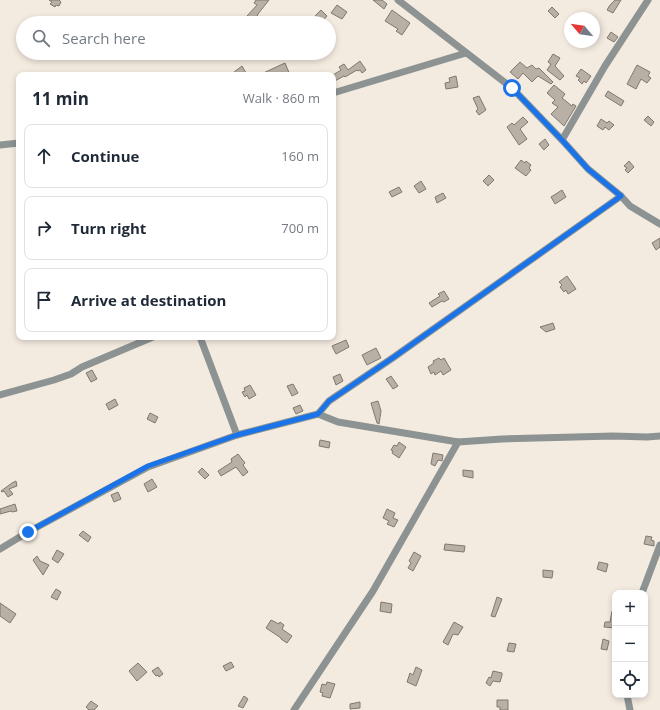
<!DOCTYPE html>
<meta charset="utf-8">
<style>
:root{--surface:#fff;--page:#f6f6f7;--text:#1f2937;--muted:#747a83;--line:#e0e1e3}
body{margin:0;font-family:"Open Sans",sans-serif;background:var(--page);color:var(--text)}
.controls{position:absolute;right:12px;bottom:12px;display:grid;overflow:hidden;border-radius:8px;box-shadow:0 2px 6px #0003}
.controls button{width:36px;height:36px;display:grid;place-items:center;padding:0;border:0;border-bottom:1px solid var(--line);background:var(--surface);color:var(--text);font:20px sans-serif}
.compass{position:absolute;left:564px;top:12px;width:36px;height:36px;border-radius:50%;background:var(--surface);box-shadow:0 2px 6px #0003;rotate:299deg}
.stop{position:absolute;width:12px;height:12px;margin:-9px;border:3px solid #1a73e8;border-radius:50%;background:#fff}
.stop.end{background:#1a73e8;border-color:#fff;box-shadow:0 1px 4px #0008}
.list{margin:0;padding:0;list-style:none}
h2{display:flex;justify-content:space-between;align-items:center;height:52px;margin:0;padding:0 16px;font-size:17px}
h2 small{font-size:13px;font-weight:400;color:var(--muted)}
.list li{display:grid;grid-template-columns:26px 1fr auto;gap:12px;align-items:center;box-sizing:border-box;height:64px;margin:0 8px 8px;padding:0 8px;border:1px solid var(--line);border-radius:8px}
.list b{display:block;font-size:15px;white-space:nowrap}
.list em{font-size:13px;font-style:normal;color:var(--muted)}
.icon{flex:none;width:22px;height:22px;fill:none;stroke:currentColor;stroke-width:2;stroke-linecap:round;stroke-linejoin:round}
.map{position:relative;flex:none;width:660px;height:710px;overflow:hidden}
.search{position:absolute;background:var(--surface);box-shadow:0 2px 6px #0003;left:16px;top:16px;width:320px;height:44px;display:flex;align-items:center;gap:10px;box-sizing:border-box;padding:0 14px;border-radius:22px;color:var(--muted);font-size:15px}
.panel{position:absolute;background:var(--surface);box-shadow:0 2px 6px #0003;left:16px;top:72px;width:320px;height:268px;border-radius:8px}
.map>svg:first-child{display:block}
</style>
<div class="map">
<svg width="660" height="710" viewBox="0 0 660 710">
<rect width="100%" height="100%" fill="#f4ebe0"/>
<g fill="#b9b0a5" stroke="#80786e">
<polygon points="49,0 59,0 61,2 59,6 56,5 55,7 50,4 52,2"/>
<polygon points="256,0 269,0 258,14 256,19 247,16 257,5 254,3"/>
<polygon points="373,0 382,0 387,4 384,9"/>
<polygon points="615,0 621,0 613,13 607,10 610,5"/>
<polygon points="337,5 347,12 342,19 331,13"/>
<polygon points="552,7 559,14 555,18 548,11"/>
<polygon points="321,10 327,16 321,23 317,23 313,18"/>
<polygon points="392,10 410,23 402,35 396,31 398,29 385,21"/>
<polygon points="611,32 618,37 614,42 607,38"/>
<polygon points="82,53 99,53 91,59 89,57 87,59"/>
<polygon points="553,54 560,58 555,66 564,76 560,80 547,70 551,64 548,62"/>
<polygon points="360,61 366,70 362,73 360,70 358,71 357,70 345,77 344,76 333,82 333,75 341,70 339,67 344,64 348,70"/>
<polygon points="520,62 527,68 532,65 536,69 539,68 553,82 551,84 538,76 532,82 523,73 518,79 510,72"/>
<polygon points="285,63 290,75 259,75"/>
<polygon points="637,65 650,72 648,76 651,78 647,83 641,79 636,89 627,84"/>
<polygon points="242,66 246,73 243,75 236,75 234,72"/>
<polygon points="581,69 591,76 586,83 584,81 582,84 578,80 580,78 576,76"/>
<polygon points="456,76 458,87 446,89 445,83 450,82 449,78"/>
<polygon points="554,85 565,94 562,98 572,106 573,104 576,106 564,126 551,114 558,107 552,103 555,100 547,93"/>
<polygon points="608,91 624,101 621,106 605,96"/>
<polygon points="479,96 486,110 479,115 476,111 478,109 473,98"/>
<polygon points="648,116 654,122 651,126 644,120"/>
<polygon points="523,117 528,122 520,129 527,139 519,145 507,127 512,123 514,125"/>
<polygon points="601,119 607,123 609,121 614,125 609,130 605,127 603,130 597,126"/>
<polygon points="545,139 549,145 544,150 539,144"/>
<polygon points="521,160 525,163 526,161 531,165 529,168 531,170 526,176 515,168"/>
<polygon points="629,161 634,167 628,173 625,170 627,168 624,166"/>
<polygon points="489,175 494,180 488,186 483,181"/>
<polygon points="421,181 426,189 419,193 414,186"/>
<polygon points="399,187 402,192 392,197 389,192"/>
<polygon points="562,190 566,197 555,204 551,197"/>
<polygon points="443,193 446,198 437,203 435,197"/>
<polygon points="660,238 660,247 656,250 652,243"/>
<polygon points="567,276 576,289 568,294 566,290 564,292 560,287 562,285 559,282"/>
<polygon points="444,291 449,299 444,302 442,301 432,307 429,303 440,296 438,294"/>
<polygon points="553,323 555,329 546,332 540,327"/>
<polygon points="346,340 349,347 336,354 332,346"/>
<polygon points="376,348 381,358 367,365 362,355"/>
<polygon points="439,358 441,360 444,358 451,370 443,375 441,371 435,375 434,372 431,374 428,367 434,363 433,361"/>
<polygon points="92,370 97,379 91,382 86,373"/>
<polygon points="340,374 343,381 336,385 333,377"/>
<polygon points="391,376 398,386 393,389 386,379"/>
<polygon points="293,384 298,393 292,396 287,386"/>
<polygon points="250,385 256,395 249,399 247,395 245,397 242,392 245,391 244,388"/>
<polygon points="115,399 118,405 109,410 106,404"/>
<polygon points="378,401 381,411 379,424 377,423 371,403"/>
<polygon points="300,405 303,411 296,414 293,408"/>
<polygon points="150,413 158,417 155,423 147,419"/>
<polygon points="320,440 330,442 329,448 319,446"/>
<polygon points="399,442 406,447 399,458 392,453 393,451 391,450 394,445 397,446"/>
<polygon points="433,453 443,455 442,461 438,460 435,466 431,464"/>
<polygon points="238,454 245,463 243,465 248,472 243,476 236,467 221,476 218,471 232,462 231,459"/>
<polygon points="202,468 209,475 205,479 198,472"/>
<polygon points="463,470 473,471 473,478 463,476"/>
<polygon points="152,479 157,487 148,492 144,484"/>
<polygon points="16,481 17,486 9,489 13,494 8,497 4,491 2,492 1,491 12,483"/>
<polygon points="118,492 121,499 114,502 111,495"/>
<polygon points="15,504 17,511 12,512 11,511 0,514 0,509"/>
<polygon points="387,509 395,513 393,518 398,520 394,527 387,524 389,521 383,518"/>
<polygon points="83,531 91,537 88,542 79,535"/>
<polygon points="646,536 652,537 651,540 654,541 654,546 644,544"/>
<polygon points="445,544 465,546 464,552 444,550"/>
<polygon points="57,550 64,554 58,563 52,559"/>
<polygon points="414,552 421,556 413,571 408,568 411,563 409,561"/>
<polygon points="37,556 40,561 49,565 43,575 33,560"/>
<polygon points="599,562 608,564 606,572 597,569"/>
<polygon points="543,570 553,571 552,578 543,577"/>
<polygon points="56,589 61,592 57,600 51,597"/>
<polygon points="497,597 502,599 495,617 491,616"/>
<polygon points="381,602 392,604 391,613 380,611"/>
<polygon points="0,603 16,614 10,623 0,616"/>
<polygon points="612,611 615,611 615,628 604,627 605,622 610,622"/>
<polygon points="271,620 279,624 280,622 284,625 282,629 292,636 287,643 281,639 281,638 266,628"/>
<polygon points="454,622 463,627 458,635 453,634 448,645 443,642"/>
<polygon points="603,639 609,641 607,650 601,649"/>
<polygon points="509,643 516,644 514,652 507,651"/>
<polygon points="231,662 234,667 226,671 223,666"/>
<polygon points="138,663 147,672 137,681 129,671"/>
<polygon points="158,667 163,674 159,677 158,675 156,676 152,671"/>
<polygon points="416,667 422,670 416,686 407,682 410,673 413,675"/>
<polygon points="493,671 502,673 502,675 500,682 493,681 490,686 486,683 489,677 491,678"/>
<polygon points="327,682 335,684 330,698 322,696 323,693 320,692 322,684 326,685"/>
<polygon points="244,696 248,699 243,708 238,706"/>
<polygon points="497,700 508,700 508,710 500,710 500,707 497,707"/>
<polygon points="91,701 98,706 94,710 89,710 86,707"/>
<polygon points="360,702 360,708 350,709 350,704"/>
</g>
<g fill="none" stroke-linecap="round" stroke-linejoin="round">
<g stroke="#8c9392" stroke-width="7">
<polyline points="398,0 512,88 562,140 588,169 621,196 630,206 660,224"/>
<polyline points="333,93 466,53"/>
<polyline points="562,140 605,66 648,0"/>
<polyline points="0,145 19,143"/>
<polyline points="200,337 237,435"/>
<polyline points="0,395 54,380 71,374 82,367 153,337"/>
<polyline points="318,414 338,422 458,442 502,439 613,436 647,437 660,436"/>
<polyline points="0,549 28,532 148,467 237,435 318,414 329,401 394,357 621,196"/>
<polyline points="642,593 660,545"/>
<polyline points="627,695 630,710"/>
<polyline points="294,710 373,591 458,442"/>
</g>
</g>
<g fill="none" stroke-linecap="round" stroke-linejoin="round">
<polyline stroke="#1a73e8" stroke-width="5" points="28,532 148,466 237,435 318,414 329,401 394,357 621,196 588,169 562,140 512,88"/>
</g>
</svg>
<div class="controls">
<button>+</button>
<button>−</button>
<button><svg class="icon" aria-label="locate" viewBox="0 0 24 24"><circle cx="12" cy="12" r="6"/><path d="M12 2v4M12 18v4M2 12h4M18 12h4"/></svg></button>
</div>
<svg class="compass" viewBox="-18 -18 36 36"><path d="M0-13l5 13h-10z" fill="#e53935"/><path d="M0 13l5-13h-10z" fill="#747a83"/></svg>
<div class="stop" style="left:512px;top:88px"></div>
<div class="stop end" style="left:28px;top:532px"></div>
<div class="search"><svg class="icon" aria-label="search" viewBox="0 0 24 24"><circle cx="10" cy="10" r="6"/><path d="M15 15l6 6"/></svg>Search here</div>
<section class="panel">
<h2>11 min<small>Walk · 860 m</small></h2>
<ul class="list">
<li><svg class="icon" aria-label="ahead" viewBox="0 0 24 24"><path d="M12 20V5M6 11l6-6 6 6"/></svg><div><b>Continue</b></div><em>160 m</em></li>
<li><svg class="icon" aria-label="right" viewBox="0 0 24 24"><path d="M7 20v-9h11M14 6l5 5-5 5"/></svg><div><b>Turn right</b></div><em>700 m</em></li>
<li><svg class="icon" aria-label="arrive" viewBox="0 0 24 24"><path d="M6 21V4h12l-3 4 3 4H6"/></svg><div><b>Arrive at destination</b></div></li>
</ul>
</section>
</div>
